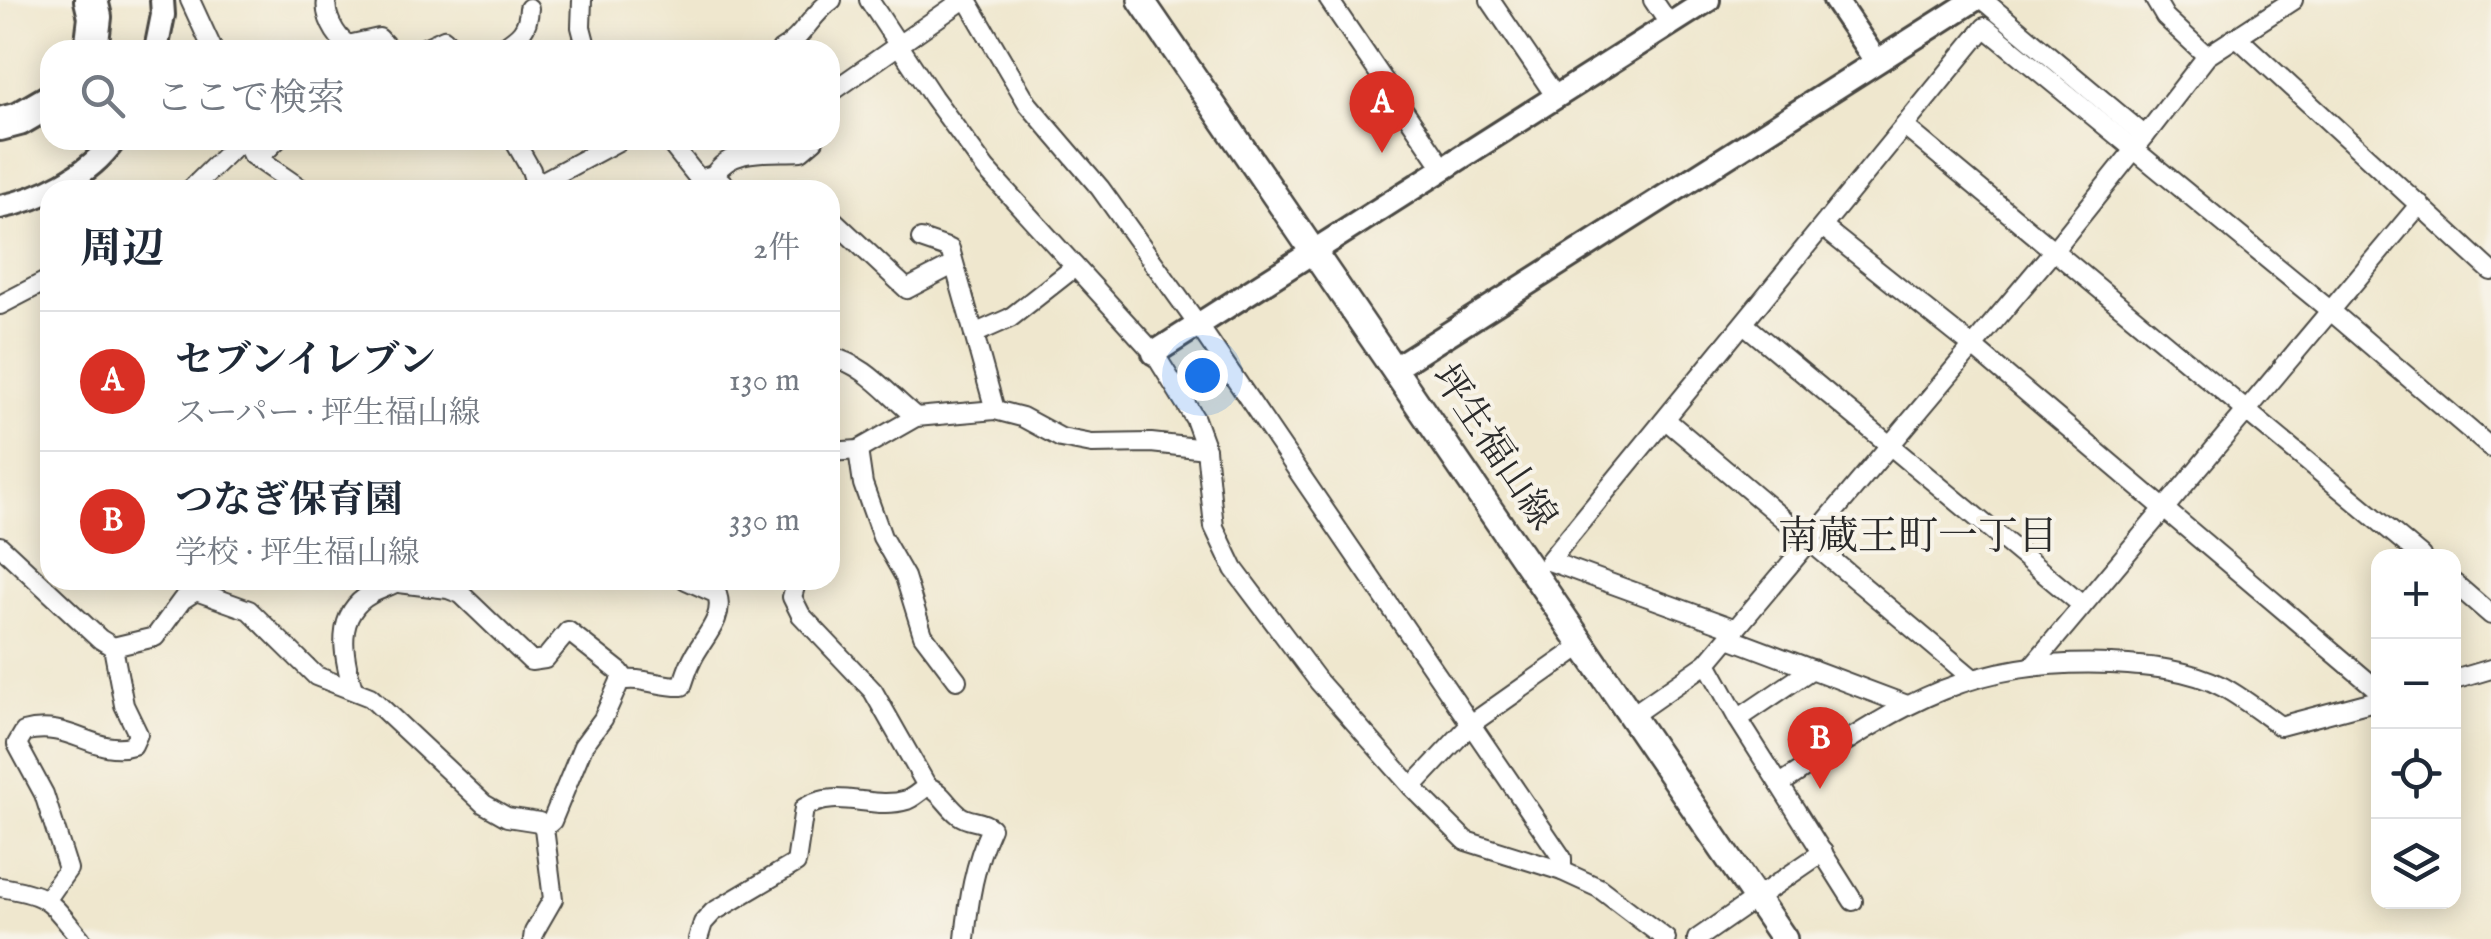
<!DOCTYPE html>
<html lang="ja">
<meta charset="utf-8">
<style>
:root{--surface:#fff;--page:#f2f2f3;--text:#1f2937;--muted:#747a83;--line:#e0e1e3;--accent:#d93025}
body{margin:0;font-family:"IM FELL English","Noto Serif JP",serif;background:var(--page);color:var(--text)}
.controls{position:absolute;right:30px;bottom:30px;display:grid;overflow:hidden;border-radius:20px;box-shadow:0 5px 25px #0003}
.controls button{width:90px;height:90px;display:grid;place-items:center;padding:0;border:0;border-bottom:2px solid var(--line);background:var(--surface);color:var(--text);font:50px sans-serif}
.you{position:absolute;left:1202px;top:375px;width:35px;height:35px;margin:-25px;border:8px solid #fff;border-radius:50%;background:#1a73e8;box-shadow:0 0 0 15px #1a73e833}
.badge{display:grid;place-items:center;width:65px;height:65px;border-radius:50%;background:var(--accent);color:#fff;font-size:32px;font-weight:700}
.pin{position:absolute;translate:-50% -82px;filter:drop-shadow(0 2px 5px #0008)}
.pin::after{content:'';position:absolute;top:52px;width:35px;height:30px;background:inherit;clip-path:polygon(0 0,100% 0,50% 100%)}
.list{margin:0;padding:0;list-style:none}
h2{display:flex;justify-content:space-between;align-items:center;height:130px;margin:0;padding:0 40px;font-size:42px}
h2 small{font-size:32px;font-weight:400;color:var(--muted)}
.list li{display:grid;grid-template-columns:65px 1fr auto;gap:30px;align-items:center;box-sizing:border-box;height:140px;padding:0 40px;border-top:2px solid var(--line)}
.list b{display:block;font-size:38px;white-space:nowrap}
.list p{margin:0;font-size:32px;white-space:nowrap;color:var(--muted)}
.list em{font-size:32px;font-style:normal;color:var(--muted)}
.icon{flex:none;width:55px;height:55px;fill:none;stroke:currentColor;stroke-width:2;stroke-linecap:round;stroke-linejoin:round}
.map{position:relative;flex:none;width:2491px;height:939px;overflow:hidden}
.search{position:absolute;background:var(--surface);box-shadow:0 5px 25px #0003;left:40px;top:40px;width:800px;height:110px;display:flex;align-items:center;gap:25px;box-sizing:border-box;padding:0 35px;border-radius:30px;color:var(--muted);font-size:38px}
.panel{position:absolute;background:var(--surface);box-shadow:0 5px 25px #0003;left:40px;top:180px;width:800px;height:410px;border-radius:30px}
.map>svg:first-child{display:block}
</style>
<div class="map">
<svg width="2491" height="939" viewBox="0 0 2491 939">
<rect width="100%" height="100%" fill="#f7f3e8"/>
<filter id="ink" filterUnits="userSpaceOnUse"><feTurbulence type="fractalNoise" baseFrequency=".01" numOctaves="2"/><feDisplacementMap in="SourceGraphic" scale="20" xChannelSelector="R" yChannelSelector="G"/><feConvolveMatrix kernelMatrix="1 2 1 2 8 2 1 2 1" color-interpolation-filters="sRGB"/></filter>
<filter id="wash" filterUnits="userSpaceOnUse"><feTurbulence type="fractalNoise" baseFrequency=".0048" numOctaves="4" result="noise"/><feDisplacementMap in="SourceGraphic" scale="40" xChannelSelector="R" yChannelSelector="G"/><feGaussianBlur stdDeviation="2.25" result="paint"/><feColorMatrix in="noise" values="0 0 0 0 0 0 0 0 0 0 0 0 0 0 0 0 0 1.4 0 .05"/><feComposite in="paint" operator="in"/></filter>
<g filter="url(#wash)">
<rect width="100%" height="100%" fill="#efe7ce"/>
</g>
<g filter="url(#ink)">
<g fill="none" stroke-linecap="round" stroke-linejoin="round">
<defs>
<g id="minor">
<polyline points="190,0 213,50"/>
<path d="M327,0c-3,15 8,36 21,45l31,-7 11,12"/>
<polyline points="582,0 581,27 587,50"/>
<polyline points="869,0 933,97 986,169 1154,353 1195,419 1206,449 1214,527 1234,569 1319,682 1412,787 1466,841 1562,871 1599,888 1666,939"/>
<polyline points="967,0 1028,104 1100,188 1199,326 1562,858 1562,871"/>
<polyline points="1329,0 1444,169"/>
<polyline points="1490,0 1556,97"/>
<polyline points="1653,0 1670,25"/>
<polyline points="1983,0 2145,136 2207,56 2293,0"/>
<polyline points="2155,0 2165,17 2207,56"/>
<polyline points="2238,38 2491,271"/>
<polyline points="420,50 444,39 455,50"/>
<path d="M499,50c19,-13 29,-18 30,-42"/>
<path d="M781,50c21,-11 31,-37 51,-50"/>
<polyline points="830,93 963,0"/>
<polyline points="1905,127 2421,556"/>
<polyline points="244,140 252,155 303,190"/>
<polyline points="514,140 531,170 537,190"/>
<polyline points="668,140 699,179 714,175 731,190"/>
<polyline points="252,155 268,149 277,140"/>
<path d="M714,175c18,-29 57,-22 87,-24l13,-11"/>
<polyline points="536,185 620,140"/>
<polyline points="190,190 241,140"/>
<polyline points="798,190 801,190"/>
<polyline points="830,217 907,289 953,265"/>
<polyline points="1824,228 1972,346 2378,690"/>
<polyline points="921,239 950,249 974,334"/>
<polyline points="0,305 50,279"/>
<polyline points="1744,324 2082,605"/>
<path d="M830,357c36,7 57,37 86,60"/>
<polyline points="995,410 974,334 1010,318 1075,267"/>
<polyline points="1666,420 1972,678"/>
<polyline points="858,450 863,484 882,537 905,577 923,635 957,680"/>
<polyline points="830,452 858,450 916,417 995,410 1022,417 1061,438 1092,444 1151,443 1206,449"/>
<polyline points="0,546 100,639 113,647 155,637 182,600 196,591"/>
<polyline points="201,580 196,591 249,610 316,676 370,697 484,804 507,817 539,822 544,828 553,899 534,932 533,939"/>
<polyline points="797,580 792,597 801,615 873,691 927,786"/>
<polyline points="399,583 448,589 461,594 531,661 545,659 568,631 620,672 625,679"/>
<polyline points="2454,583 2491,615"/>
<polyline points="1736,629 1549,561 1985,27 2332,312 2491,448"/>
<polyline points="1729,638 1907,705"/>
<polyline points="1707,663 2054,250 2145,136"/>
<polyline points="2033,665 2420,204"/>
<polyline points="2454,680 2491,669"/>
<path d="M353,689c-10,-33 -19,-75 18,-95 10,-6 21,-8 29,-14"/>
<polyline points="1631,716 1707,663 1738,719 1853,901"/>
<polyline points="1738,719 1812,669"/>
<path d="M1780,784c117,-76 185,-126 331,-120 38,2 78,5 112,23 20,11 39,26 57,39l98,-26"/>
<polyline points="1412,787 1471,724 1583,645"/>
<path d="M544,828l8,-7 31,-75 20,-27 17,-38c20,-5 41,6 62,5 3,-8 5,-16 9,-24 9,-22 35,-42 26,-68l-31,-14"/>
<path d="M0,887c51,8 49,14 81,52"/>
<path d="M47,899l21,-30 -24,-75 -27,-50 7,-12c45,-13 72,25 109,13l5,-11 -14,-29 -11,-58"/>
<path d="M698,939l5,-16 10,-11 83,-49 8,-55c33,-21 68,3 103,-8 7,-3 14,-9 20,-14 15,6 20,20 32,29 10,8 22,4 32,13 -17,37 -22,71 -26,111"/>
<polyline points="1697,939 1823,852"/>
</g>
<g id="tertiary">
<polyline points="1835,0 1876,61"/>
<polyline points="156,50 163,15 162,0"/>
<path d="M0,207c41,-8 90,-32 114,-67"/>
<polyline points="1154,353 1708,0"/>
<polyline points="1393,369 1974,0"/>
</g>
<polyline id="secondary" points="1141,0 1784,939"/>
<g id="motorway">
<polyline points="91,50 95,17 91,0"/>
<polyline points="0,124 19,119 50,101"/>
</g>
</defs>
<use href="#minor" stroke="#484743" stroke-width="22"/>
<use href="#tertiary" stroke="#484743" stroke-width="28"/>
<use href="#secondary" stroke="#484743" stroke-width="30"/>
<use href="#motorway" stroke="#484743" stroke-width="38"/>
<use href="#minor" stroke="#fff" stroke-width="18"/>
<use href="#tertiary" stroke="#fff" stroke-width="22"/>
<use href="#secondary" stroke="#fff" stroke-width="25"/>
<use href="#motorway" stroke="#fff" stroke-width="32"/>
</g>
</g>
<g text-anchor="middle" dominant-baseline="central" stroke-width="8" stroke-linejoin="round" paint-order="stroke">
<g font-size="38" fill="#2b2b2b" stroke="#f7f3e8">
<text transform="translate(1493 448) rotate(56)">坪生福山線</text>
</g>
<g font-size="40" fill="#2b2b2b" stroke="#f7f3e8">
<text x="1918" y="538">南蔵王町一丁目</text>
</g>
</g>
</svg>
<div class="controls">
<button>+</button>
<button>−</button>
<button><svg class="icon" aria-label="locate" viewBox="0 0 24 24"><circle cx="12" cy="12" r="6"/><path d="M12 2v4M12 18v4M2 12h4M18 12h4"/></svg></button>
<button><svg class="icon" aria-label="layers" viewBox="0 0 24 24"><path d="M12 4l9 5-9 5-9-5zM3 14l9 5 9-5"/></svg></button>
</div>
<div class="you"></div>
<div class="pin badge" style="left:1382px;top:153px">A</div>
<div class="pin badge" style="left:1820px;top:789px">B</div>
<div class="search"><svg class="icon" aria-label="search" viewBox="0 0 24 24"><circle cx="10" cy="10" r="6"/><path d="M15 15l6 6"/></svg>ここで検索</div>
<section class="panel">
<h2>周辺<small>2件</small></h2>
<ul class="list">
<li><span class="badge">A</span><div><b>セブンイレブン</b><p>スーパー · 坪生福山線</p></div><em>130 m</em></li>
<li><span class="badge">B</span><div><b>つなぎ保育園</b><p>学校 · 坪生福山線</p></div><em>330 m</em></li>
</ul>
</section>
</div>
